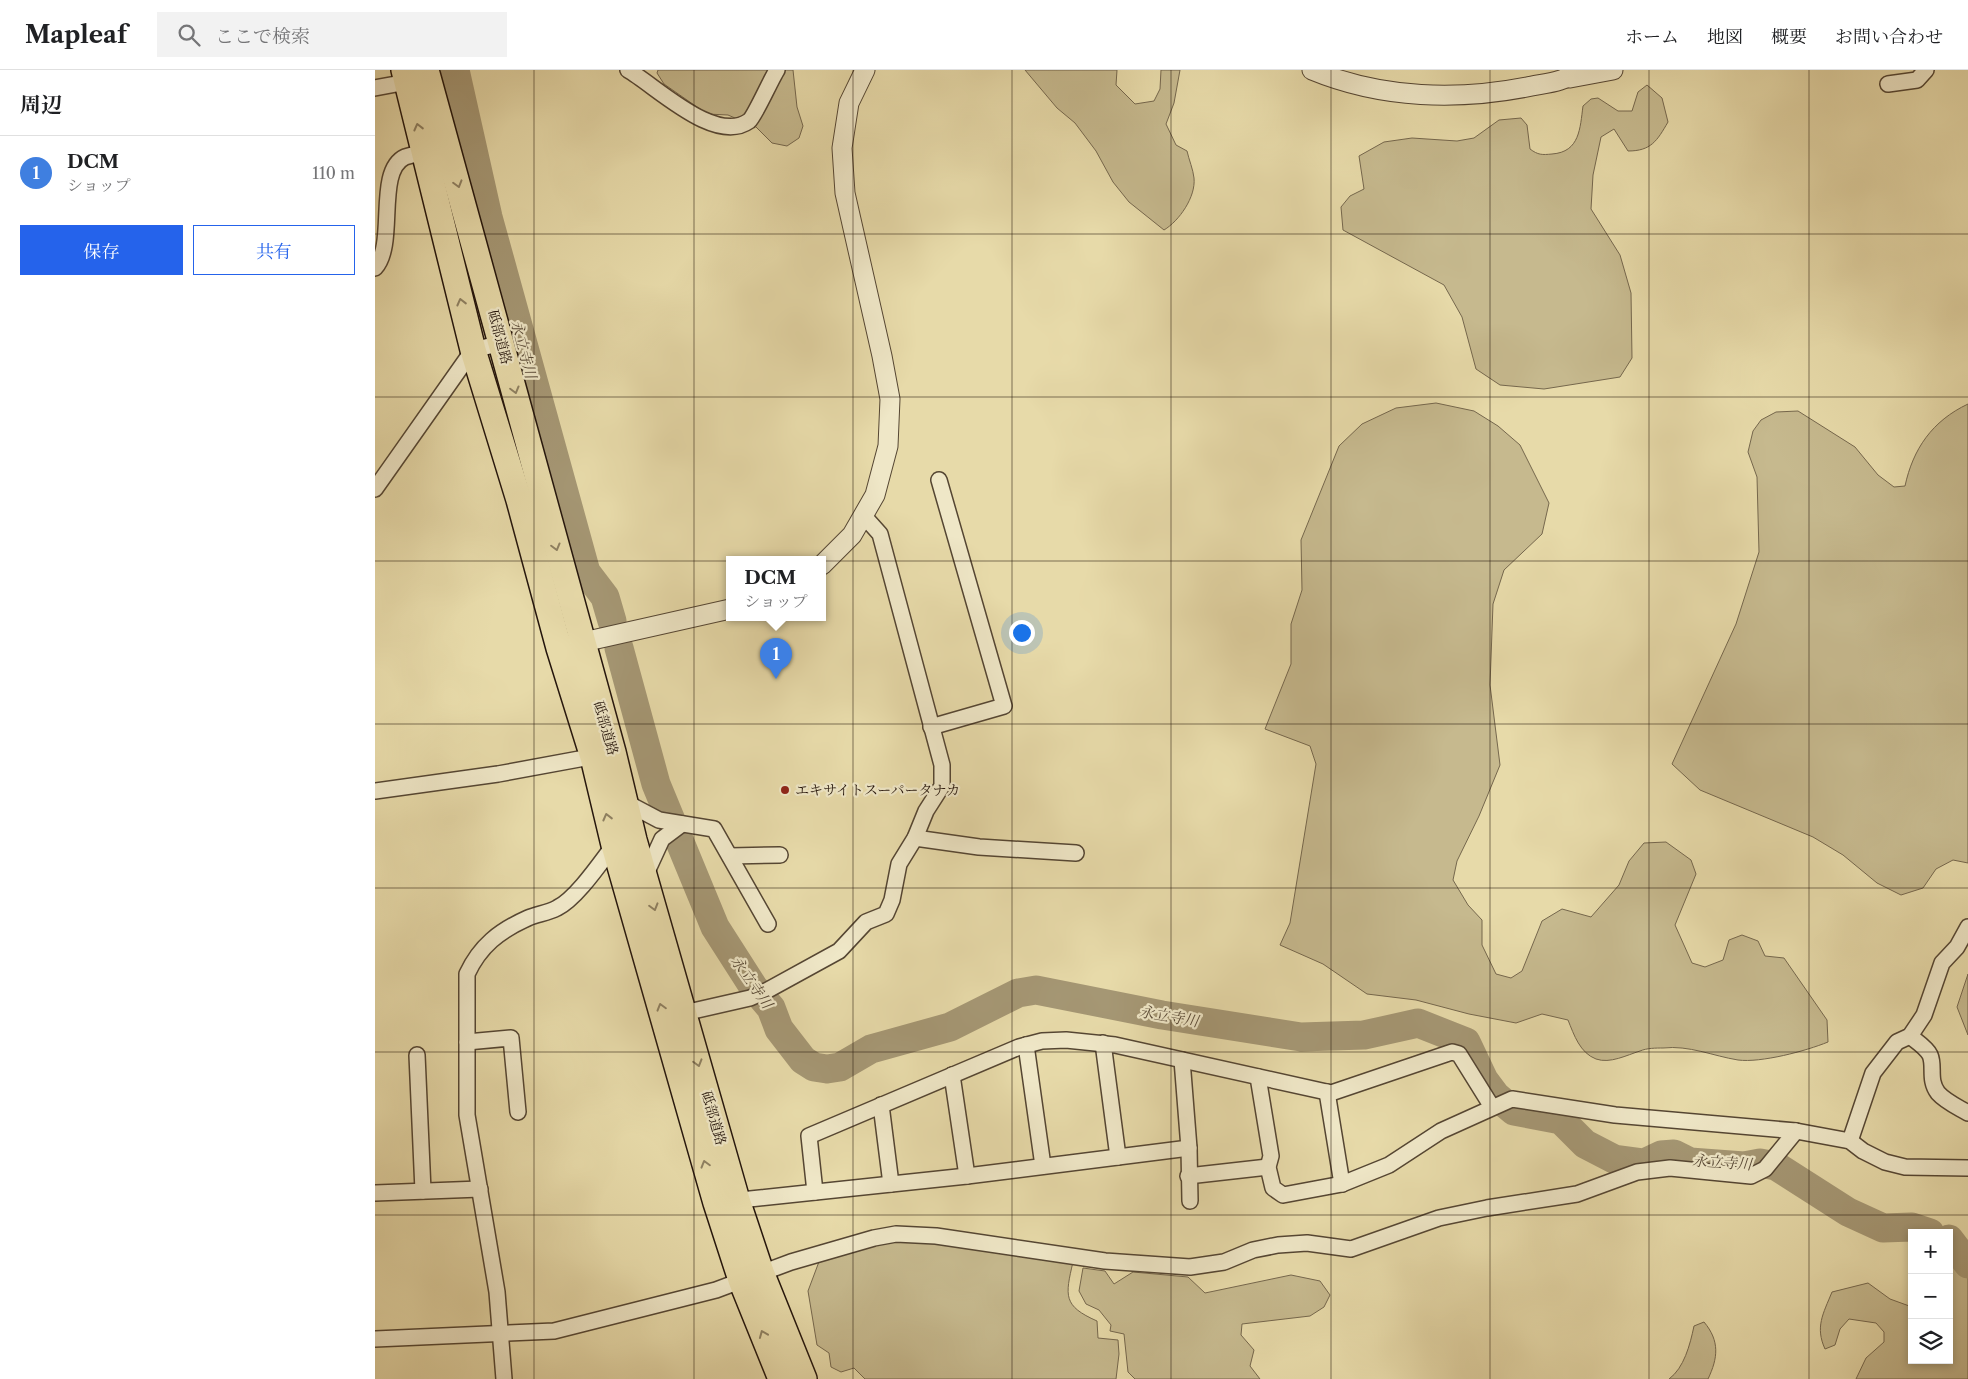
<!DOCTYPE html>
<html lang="ja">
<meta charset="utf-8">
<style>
:root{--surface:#fff;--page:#f2f2f2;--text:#202124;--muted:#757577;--line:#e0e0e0;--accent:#2563eb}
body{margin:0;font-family:"Libre Caslon Text","Noto Serif JP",serif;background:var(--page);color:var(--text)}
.controls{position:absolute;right:15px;bottom:15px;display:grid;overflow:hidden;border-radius:0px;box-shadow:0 2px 8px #0003}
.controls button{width:45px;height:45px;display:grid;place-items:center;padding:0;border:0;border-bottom:1px solid var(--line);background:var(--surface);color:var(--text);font:25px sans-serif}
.you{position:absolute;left:646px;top:562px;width:18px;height:18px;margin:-12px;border:4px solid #fff;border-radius:50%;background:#1a73e8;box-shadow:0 0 0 8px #1a73e833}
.badge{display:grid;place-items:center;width:32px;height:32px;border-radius:50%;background:var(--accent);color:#fff;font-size:16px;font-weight:700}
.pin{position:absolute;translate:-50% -41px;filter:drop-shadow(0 1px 2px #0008)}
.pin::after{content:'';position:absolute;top:26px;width:18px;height:15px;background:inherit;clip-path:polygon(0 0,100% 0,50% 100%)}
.popup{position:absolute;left:351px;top:486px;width:100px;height:65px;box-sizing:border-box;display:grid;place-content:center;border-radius:0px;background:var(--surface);filter:drop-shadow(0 1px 4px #0005);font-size:16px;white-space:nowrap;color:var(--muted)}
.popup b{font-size:19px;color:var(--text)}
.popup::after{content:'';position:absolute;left:50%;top:100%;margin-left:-10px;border:10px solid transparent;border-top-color:var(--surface)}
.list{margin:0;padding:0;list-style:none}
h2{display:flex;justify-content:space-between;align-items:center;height:65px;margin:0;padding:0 20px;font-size:21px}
h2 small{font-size:16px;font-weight:400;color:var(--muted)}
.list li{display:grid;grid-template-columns:32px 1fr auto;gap:15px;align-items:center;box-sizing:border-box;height:75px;padding:0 20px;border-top:1px solid var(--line)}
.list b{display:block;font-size:19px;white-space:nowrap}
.list p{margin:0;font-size:16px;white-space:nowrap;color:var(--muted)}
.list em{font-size:16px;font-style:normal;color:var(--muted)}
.actions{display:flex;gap:10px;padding:15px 20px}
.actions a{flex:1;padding:11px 0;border:1px solid var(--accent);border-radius:0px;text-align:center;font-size:18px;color:var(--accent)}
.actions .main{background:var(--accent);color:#fff}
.icon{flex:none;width:28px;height:28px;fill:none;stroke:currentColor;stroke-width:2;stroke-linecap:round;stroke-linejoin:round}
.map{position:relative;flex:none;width:1593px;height:1309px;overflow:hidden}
header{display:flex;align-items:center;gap:30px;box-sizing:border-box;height:70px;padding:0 25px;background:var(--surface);border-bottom:1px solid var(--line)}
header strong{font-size:24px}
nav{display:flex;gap:28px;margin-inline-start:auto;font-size:18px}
.search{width:350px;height:45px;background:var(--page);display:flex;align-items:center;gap:12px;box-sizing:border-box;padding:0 18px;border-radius:0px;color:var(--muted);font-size:19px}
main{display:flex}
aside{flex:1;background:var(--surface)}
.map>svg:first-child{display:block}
</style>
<header>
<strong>Mapleaf</strong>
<div class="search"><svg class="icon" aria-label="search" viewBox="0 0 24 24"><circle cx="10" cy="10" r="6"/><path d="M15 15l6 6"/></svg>ここで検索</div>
<nav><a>ホーム</a><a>地図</a><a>概要</a><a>お問い合わせ</a></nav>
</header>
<main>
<aside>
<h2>周辺<small></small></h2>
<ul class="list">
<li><span class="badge" style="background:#3f7fe0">1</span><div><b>DCM</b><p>ショップ</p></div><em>110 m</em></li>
</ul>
<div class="actions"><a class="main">保存</a><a>共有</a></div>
</aside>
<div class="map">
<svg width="1593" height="1309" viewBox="0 0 1593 1309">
<rect width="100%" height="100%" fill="#e7daa9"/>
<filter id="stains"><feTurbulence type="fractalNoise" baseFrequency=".004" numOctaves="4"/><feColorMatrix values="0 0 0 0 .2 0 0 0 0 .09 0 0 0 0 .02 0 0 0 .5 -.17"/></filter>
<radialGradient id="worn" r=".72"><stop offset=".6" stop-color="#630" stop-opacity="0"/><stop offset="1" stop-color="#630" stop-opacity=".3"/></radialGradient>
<g fill="#c6b98e" stroke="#75674d">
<polygon points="283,0 418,0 422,37 428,56 424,68 412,76 397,73 381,57 353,45 332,44 289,14 282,3"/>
<path d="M650,0h92l-1,15 19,19 19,-3 6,-12 1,-19h19l-6,33 -8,21 10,21 11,6c2,9 6,18 7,27 2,19 -15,43 -30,52l-35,-28 -16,-20 -17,-31 -21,-28 -18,-15z"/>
<path d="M1272,15l15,13 6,24c-11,19 -17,29 -40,29l-14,-22 -13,8 -8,38 -2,34 29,46 11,38 1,65 -12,19 -76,12 -44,-4 -24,-16 -14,-52 -18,-32 -101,-55 -2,-23 9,-11 14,-7 -5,-33 25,-14 28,-4 45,3 17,-3 25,-18 22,-2 6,7 3,24c8,6 12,6 22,5 28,-2 28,-26 31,-48l8,-7 7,-1 20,13h14l6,-19z"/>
<path d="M1061,333l38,8 24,15 22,19 29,58 -7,31 -38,36 -11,34 -3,81 10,80 -21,51 -22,45 -4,19 15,25 14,15v25l14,29 15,4 11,-7 20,-50 20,-12 29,8 28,-32 10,-24 15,-18 22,-1 25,18 5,14 -21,51 17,38 13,4 18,-7 6,-20 13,-5 16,6 7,15 19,2 43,62 1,22c-22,9 -67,21 -90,18 -25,-4 -49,-15 -75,-12 -7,0 -16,0 -23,3 -13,4 -30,13 -44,8 -16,-6 -22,-24 -28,-39l-26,-6 -26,9 -47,-9 -53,-14 -49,-6 -44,-30 -43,-19 10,-22 26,-159 -6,-18 -45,-17 26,-65v-40l11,-34 -1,-50 38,-94 23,-22 34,-16z"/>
<path d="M1593,334v459l-15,-3 -17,9 -13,19 -22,7 -24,-12 -34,-28 -30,-18 -113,-47 -28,-26 64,-140 23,-72 -2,-75 -9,-25 5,-21 8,-11 15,-8 22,-1 57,36 23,28 16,12 11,-1c8,-37 27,-65 63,-82z"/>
<polygon points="1593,904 1593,965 1582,937"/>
<path d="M500,1171h61l137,21c-8,34 -10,44 24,59l1,17 20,2 1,14 -3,25h-251l-11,-11 -13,4 -10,-5 -2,-14 -12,-8 -9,-54 12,-32z"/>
<path d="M1574,1172l19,26v111h-112l10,-21 18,-16v-10l-8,-9 -27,-4 -9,10 -5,16 -10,4c-10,-22 -2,-35 7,-57l36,-9 22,16 22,8v53h37z"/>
<polygon points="708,1198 730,1201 739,1214 758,1202 813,1207 830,1223 916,1205 945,1211 955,1225 949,1237 935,1246 867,1254 866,1265 879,1280 875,1296 885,1309 760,1309 753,1302 749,1264 735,1261 736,1255 724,1240 711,1234 704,1221"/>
<path d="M1329,1252c16,19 14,36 4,57h-39c15,-11 21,-34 25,-53z"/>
</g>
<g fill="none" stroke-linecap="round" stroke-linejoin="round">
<g stroke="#a59774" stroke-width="29">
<polyline points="80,0 113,147 211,502 230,527 237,551"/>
<polyline points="244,578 281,714 340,857 379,918 396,938 404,959 428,990 439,997 452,999 465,997 496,979 575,957 643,923 661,920 787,945 926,967 989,965 1043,953 1091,972 1109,1010 1121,1026 1139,1041 1186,1050 1210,1074 1239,1089 1269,1093 1286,1085 1299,1084 1315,1092 1369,1096 1385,1093 1401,1096 1473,1142 1508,1158 1537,1157 1555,1163"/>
<polyline points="1574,1169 1593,1194"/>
</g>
<defs>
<g id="minor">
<path d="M253,0c28,16 87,75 121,51 6,-5 22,-42 28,-51"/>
<polyline points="1513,14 1542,10 1551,0"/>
<polyline points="0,18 32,12"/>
<path d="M0,198c22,-24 0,-97 30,-111 8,-3 18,-4 27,-6"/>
<polyline points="0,419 98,280 127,273"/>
<polyline points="556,657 629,636 564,410"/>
<polyline points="0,721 123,704 226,685"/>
<polyline points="250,732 284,750 339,759 393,854"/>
<polyline points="540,768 604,777 701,783"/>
<polyline points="355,786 405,785"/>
<polyline points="270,806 287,769 307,754"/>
<polyline points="309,943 375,928 391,921 464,881 491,852 511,844 517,830 524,794 540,768 551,741 567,716 567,695 505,464 488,445"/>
<path d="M1535,966c7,6 16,11 20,19 5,11 -2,25 8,38 8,9 20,14 30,20"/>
<polyline points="92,972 136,968 143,1042"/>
<polyline points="728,973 743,1087"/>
<polyline points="651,975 668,1096"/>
<polyline points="42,985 48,1121"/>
<polyline points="807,990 814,1078 815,1131"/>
<polyline points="577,1005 592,1106"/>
<polyline points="883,1007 896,1086 893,1097 898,1118 908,1125 967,1114 1014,1095 1066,1061 1137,1029 1240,1045 1421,1061 1475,1071 1488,1081 1510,1092 1530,1097 1593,1098"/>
<polyline points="952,1022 967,1114"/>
<polyline points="506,1035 516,1114"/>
<polyline points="1475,1071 1498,1003 1522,972 1535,966 1549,945 1567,893 1582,877 1593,857"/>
<polyline points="813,1106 893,1097"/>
<polyline points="440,1122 434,1066 644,977 667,971 691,970 740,975 956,1023 1077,982 1084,984 1117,1037"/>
<polyline points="0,1123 105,1119"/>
<polyline points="356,1131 592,1106 814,1078"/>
<polyline points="0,1269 179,1261 341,1220 416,1192 499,1168 521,1164 561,1166 730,1191 815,1197 849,1192 878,1180 903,1175 932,1173 976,1179 1064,1148 1112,1138 1202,1124 1262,1102 1295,1098 1376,1106 1390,1099 1421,1061"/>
<path d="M129,1309l-7,-87 -30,-177v-141c13,-28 32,-43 61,-56 9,-4 20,-5 29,-10 19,-9 44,-46 57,-63l4,-1"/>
</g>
<g id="tertiary">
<path d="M937,0c70,29 147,31 220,16 16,-3 33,-4 46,-16"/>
<polyline points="1195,8 1238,0"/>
<polyline points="447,495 477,465 500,425 513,376 515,329 507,286 470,123 467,78 474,33 490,0"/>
<polyline points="195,575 355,539"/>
</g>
<g id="trunk">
<polyline points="29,0 98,280 144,430 184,578 218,687 239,775 341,1133 366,1210 406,1309"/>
<polyline points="51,0 238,682 259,770 362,1130 386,1202 429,1309"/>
</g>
</defs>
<use href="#minor" stroke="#554633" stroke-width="18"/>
<use href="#tertiary" stroke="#554633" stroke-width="21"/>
<use href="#trunk" stroke="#24150c" stroke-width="28"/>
<use href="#minor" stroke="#efe7c7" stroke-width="15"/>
<use href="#tertiary" stroke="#efe7c7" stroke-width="19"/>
<use href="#trunk" stroke="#e7daa9" stroke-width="25"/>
</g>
<defs><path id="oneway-chevron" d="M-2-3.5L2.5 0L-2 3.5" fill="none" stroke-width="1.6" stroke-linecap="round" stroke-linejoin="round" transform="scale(1.25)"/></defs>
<g stroke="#8f8162">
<use href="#oneway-chevron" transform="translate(43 57) rotate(-104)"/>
<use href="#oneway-chevron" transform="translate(83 114) rotate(74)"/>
<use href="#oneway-chevron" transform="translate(86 232) rotate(-104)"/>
<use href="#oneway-chevron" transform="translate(140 320) rotate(75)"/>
<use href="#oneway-chevron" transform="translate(181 477) rotate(75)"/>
<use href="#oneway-chevron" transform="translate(232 747) rotate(-104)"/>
<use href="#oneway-chevron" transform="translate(279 837) rotate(74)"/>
<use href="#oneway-chevron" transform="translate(286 937) rotate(-106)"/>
<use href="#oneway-chevron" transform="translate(323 993) rotate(74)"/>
<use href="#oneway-chevron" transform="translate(330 1094) rotate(-106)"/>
<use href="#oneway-chevron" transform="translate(388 1264) rotate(-112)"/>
</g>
<path fill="none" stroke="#24150c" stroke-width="1" stroke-opacity="0.55" d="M159,0v1309M319,0v1309M478,0v1309M637,0v1309M796,0v1309M956,0v1309M1115,0v1309M1274,0v1309M1434,0v1309M0,164h1593M0,327h1593M0,491h1593M0,654h1593M0,818h1593M0,982h1593M0,1145h1593"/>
<circle fill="#8f2418" stroke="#efe7c7" stroke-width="2" cx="410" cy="720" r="5"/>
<g text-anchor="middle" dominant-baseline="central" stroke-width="4.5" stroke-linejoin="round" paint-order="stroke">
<g font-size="14" fill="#24150c" stroke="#efe7c7">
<text transform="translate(125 267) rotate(75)">砥部道路</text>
<text transform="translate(231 658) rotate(74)">砥部道路</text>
<text transform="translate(339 1048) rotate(74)">砥部道路</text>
</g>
<g font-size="14" fill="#24150c" stroke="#efe7c7" text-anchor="start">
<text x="420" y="720">エキサイトスーパータナカ</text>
</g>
<g font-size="15" font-style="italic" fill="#584936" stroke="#efe7c7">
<text transform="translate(149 279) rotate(75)">永立寺川</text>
<text transform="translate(377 912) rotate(55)">永立寺川</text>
<text transform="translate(794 946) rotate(10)">永立寺川</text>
<text transform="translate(1347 1092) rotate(4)">永立寺川</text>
</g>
</g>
<rect width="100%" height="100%" filter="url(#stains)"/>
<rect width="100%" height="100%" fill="url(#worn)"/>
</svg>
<div class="controls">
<button>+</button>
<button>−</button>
<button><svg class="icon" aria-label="layers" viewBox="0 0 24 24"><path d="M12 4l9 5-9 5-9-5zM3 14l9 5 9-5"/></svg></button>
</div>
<div class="you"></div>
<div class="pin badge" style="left:401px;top:609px;background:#3f7fe0">1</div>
<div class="popup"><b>DCM</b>ショップ</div>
</div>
</main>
